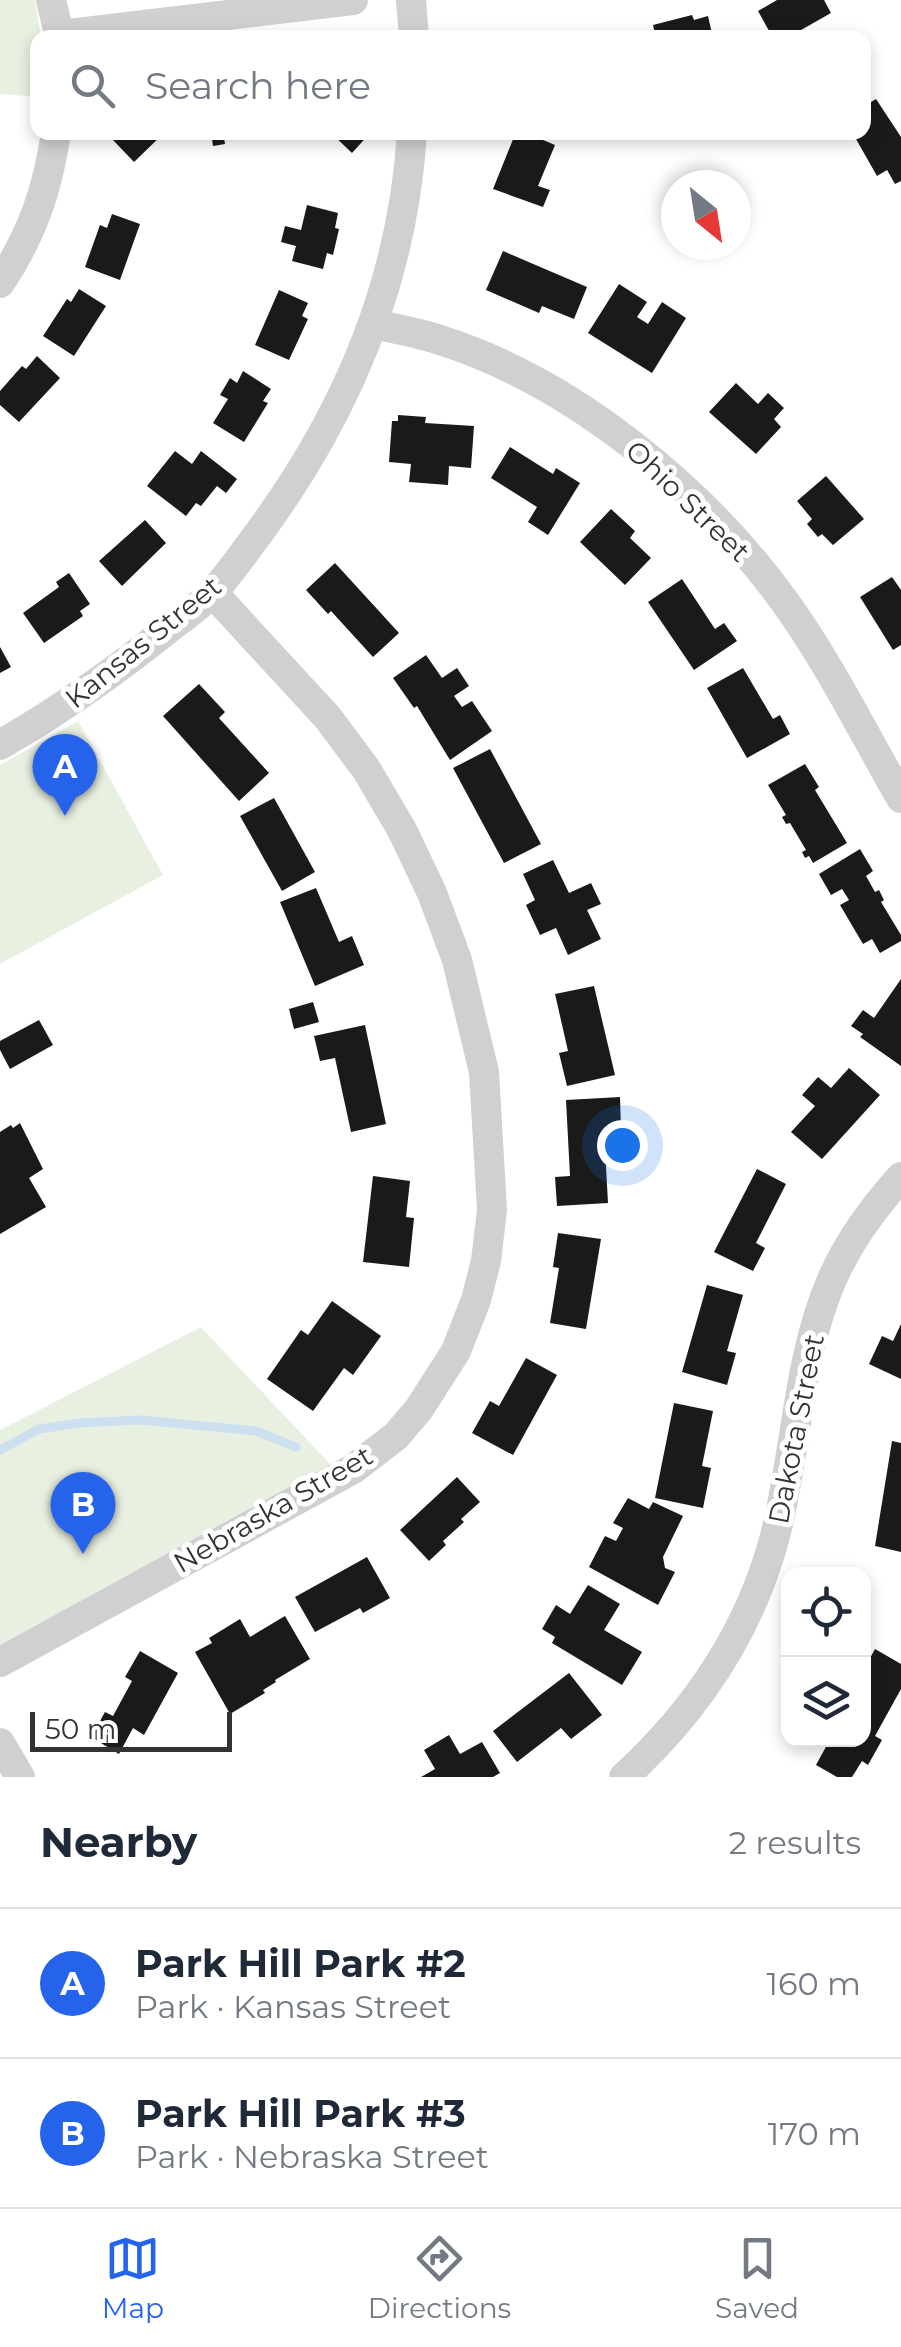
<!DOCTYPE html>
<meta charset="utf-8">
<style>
:root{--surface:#fff;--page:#f6f6f7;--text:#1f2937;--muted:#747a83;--line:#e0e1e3;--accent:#2563eb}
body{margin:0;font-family:Montserrat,sans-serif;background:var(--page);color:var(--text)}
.controls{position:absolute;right:30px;bottom:30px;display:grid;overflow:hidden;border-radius:20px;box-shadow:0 5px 15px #0003}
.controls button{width:90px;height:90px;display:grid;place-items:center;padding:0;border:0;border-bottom:2px solid var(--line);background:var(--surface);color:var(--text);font:50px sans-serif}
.compass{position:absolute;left:661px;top:170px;width:90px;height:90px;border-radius:50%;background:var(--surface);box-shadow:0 5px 15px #0003;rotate:150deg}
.scale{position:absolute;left:30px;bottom:25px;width:202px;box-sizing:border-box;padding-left:10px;border:5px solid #333;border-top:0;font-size:28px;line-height:35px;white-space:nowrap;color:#333;-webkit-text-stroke:8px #fff;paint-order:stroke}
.you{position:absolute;left:622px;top:1145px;width:35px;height:35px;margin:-25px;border:8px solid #fff;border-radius:50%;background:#1a73e8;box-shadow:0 0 0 15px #1a73e833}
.badge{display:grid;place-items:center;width:65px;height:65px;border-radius:50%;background:var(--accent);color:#fff;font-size:32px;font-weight:700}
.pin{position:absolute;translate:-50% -82px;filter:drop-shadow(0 2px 5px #0008)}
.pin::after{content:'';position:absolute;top:52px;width:35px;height:30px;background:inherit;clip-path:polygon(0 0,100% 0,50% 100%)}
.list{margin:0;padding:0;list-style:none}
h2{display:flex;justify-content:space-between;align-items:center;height:130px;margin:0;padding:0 40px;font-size:42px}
h2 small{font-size:32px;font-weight:400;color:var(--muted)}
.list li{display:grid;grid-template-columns:65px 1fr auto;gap:30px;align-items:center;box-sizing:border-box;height:150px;padding:0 40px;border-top:2px solid var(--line)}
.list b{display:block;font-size:38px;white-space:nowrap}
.list p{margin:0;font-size:32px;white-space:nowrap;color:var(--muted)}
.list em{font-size:32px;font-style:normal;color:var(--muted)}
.icon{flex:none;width:55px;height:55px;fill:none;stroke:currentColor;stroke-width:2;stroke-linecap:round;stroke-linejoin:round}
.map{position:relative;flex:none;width:901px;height:1777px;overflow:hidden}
.search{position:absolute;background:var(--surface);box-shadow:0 5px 15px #0003;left:30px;right:30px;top:30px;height:110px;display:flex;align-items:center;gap:25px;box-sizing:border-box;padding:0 35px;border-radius:20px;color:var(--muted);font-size:38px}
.sheet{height:430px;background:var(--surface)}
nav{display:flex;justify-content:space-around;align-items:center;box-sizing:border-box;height:140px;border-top:2px solid var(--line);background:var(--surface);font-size:28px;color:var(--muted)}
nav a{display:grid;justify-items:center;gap:5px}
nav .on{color:var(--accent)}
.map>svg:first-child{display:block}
</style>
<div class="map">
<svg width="901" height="1777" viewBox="0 0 901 1777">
<rect width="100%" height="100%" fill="#fff"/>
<g fill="#e8f0e1">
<polygon points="0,0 35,0 41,37 38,38 37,97 0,94"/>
<polygon points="78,721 163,875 0,964 0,765"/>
<polygon points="201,1327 330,1464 0,1645 0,1430"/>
</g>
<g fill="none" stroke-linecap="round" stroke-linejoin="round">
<polyline stroke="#cde0f0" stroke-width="9" points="0,1450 39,1429 79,1423 141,1420 256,1431 296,1447"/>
</g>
<g fill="#1a1a1a">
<polygon points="777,0 824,0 831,13 787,38 773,38 758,11"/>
<polygon points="692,15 694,20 708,16 713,38 656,38 653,25"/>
<polygon points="876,99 901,137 901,181 895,184 887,170 877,176 852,132 864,132 864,106"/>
<polygon points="119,132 165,132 134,162 112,139"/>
<polygon points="211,132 223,132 225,144 213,146"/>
<polygon points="330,132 371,132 352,153"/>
<polygon points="516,132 524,132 555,145 538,186 550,190 543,207 493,189"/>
<polygon points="307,205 338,213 335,228 339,229 333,255 327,253 323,269 292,261 296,246 281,242 285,226 301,230"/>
<polygon points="112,214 140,224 120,280 85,267 100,225 107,228"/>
<polygon points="503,251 587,287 574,319 542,306 539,313 486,290"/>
<polygon points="619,284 647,302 637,317 648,324 662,302 686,318 652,373 588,333"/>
<polygon points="79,289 106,306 74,356 43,336 67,299 71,302"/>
<polygon points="279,290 308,303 302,316 308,319 289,360 255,345"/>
<polygon points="37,356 60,378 19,422 0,405 0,391 22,366 26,369"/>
<polygon points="243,371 271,389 263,401 268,403 244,442 213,423 228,399 220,395 230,378 237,383"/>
<polygon points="736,383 758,404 768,393 784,408 774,419 781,427 756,454 709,412"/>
<polygon points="398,415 426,417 425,423 474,426 471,468 449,466 448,485 409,482 411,464 389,462 392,421 398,421"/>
<polygon points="510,447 553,474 556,468 580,483 548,535 528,522 537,507 491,478"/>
<polygon points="175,451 192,464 201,451 237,479 226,493 217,486 201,506 196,503 186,516 147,486"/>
<polygon points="826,476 864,519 833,545 822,534 818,537 807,524 812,519 797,501"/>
<polygon points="611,509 635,531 630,538 651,558 625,585 580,542"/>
<polygon points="145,520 166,543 122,586 99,561"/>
<polygon points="335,563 399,633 373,657 331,611 328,614 306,590"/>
<polygon points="69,573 90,604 80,611 83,616 44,643 23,613 59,587 56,582"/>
<polygon points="892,577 901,590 901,645 893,650 860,597"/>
<polygon points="682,579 715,629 724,623 737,641 694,670 648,602"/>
<polygon points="0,647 11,667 0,673"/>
<polygon points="426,655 442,678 457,668 469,686 454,696 462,707 472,701 492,731 450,760 417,706 414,708 393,678"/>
<polygon points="743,668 773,719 780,715 790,734 747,758 707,688"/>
<polygon points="199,684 225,712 219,718 269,773 239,801 163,716"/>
<polygon points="490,749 541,844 504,863 453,768"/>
<polygon points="805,764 819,787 815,790 847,843 813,863 809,856 805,858 802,852 806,850 790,823 786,824 782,817 786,815 768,785"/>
<polygon points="274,798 315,872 282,891 240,816"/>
<polygon points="860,849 873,871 866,876 875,892 879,890 884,900 881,902 901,935 901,941 880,953 872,939 863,944 840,905 849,900 842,889 831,895 819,874"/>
<polygon points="553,860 569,893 591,883 601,904 587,910 601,939 568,955 556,928 540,935 526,905 535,900 523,874"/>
<polygon points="316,888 339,942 352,936 364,965 315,986 280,902"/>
<polygon points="901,979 901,1066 860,1037 863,1034 851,1026 863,1010 874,1018"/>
<polygon points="594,986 615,1075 567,1086 559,1053 568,1051 555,994"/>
<polygon points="313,1002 319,1022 294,1029 289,1009"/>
<polygon points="39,1020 53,1045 10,1069 0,1050 0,1041"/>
<polygon points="365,1025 386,1124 351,1132 335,1058 320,1061 314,1036"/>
<polygon points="849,1068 880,1095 822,1159 791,1132 815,1106 802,1095 818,1077 831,1088"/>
<polygon points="620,1097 621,1129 604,1130 608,1203 557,1206 555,1177 570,1176 566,1100"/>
<polygon points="20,1123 43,1169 29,1178 46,1207 0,1234 0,1132 11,1125 13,1128"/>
<polygon points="757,1169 786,1184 756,1243 765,1248 753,1271 714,1252"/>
<polygon points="373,1176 410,1181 406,1217 414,1218 409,1267 363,1262"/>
<polygon points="558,1233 601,1239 586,1329 550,1323 559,1268 553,1267"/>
<polygon points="707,1285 743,1295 727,1351 736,1353 727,1385 682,1372"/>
<polygon points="332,1301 381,1336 353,1375 344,1368 313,1411 267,1379 301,1330 308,1335"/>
<polygon points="901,1324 901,1379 869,1364 882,1336 893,1341"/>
<polygon points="526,1358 557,1375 513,1455 472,1433 490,1401 499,1406"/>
<polygon points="674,1403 713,1411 702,1466 711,1468 703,1508 655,1498"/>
<polygon points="892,1441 901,1443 901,1552 875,1546"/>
<polygon points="457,1477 480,1502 461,1519 464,1522 443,1541 446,1545 429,1561 400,1530"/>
<polygon points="628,1498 649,1509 653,1502 683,1516 663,1557 665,1568 675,1572 658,1605 589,1567 605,1536 616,1541 623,1528 613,1523"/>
<polygon points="367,1557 390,1598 363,1613 360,1608 315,1632 295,1597"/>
<polygon points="588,1585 620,1604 604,1630 642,1652 622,1685 552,1643 555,1637 542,1629 556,1605 570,1614"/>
<polygon points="285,1616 310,1659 275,1680 276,1682 263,1690 265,1693 230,1714 195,1652 212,1643 209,1638 240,1619 250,1637"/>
<polygon points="875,1649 901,1664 901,1689 875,1736 882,1740 868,1765 862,1761 852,1777 837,1777 816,1765 828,1743 823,1740 864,1740 864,1669"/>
<polygon points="140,1651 178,1673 144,1735 133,1728 119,1754 91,1737 105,1712 113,1716 132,1681 125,1677"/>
<polygon points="569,1673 602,1715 571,1739 561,1728 517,1762 493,1731"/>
<polygon points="449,1735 460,1754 482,1742 500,1773 493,1777 421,1777 435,1769 424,1750"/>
</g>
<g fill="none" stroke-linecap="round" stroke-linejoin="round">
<g stroke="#d0d0d0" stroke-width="30">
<polyline points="51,0 60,38"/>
<polyline points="411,0 414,38"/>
<polyline points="60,35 353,0"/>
<path d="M0,283c32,-48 48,-94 56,-151"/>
<path d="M374,324c22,5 45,9 66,16 133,42 264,150 345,262 44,61 78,130 116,196"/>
<path d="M0,745c62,-36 112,-71 168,-116 15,-12 34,-24 47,-39 16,-18 31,-40 46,-60 87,-119 142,-249 151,-398"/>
<polyline points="0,1662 353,1469 396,1436 419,1409 456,1351 476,1300 486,1261 492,1210 484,1072 457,960 432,893 402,830 366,769 328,718 213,593"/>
<polyline points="0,1743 20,1777"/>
<path d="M624,1777c72,-66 126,-146 151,-241 22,-85 22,-178 58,-259 17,-38 40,-69 68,-100"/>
</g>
</g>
<g text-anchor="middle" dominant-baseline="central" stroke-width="10" stroke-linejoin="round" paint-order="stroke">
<g font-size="28" fill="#333" stroke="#fff">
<text transform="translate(688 501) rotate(44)">Ohio Street</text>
<text transform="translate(143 642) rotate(-39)">Kansas Street</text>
<text transform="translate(796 1429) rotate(-79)">Dakota Street</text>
<text transform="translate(273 1509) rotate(-30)">Nebraska Street</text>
</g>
</g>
</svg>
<div class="controls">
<button><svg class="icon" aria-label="locate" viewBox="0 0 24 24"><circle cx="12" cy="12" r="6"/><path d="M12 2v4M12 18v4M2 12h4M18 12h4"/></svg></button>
<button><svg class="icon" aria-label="layers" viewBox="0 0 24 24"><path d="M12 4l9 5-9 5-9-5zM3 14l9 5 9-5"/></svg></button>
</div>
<svg class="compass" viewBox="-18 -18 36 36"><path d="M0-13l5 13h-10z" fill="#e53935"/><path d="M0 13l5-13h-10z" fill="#747a83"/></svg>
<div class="scale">50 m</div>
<div class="you"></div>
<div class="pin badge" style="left:65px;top:816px">A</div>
<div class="pin badge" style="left:83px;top:1554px">B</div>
<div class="search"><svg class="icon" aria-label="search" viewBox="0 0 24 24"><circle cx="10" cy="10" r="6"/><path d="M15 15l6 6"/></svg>Search here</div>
</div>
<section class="sheet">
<h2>Nearby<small>2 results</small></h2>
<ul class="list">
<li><span class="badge">A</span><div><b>Park Hill Park #2</b><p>Park · Kansas Street</p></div><em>160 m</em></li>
<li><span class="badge">B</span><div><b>Park Hill Park #3</b><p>Park · Nebraska Street</p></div><em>170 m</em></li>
</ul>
</section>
<nav>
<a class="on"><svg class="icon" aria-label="map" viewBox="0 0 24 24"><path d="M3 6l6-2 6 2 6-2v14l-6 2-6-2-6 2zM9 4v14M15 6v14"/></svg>Map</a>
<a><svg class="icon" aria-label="directions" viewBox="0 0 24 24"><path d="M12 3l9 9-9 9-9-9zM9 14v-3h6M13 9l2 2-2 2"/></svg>Directions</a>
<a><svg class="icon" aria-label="saved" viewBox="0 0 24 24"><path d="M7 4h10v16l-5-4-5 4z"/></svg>Saved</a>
</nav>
